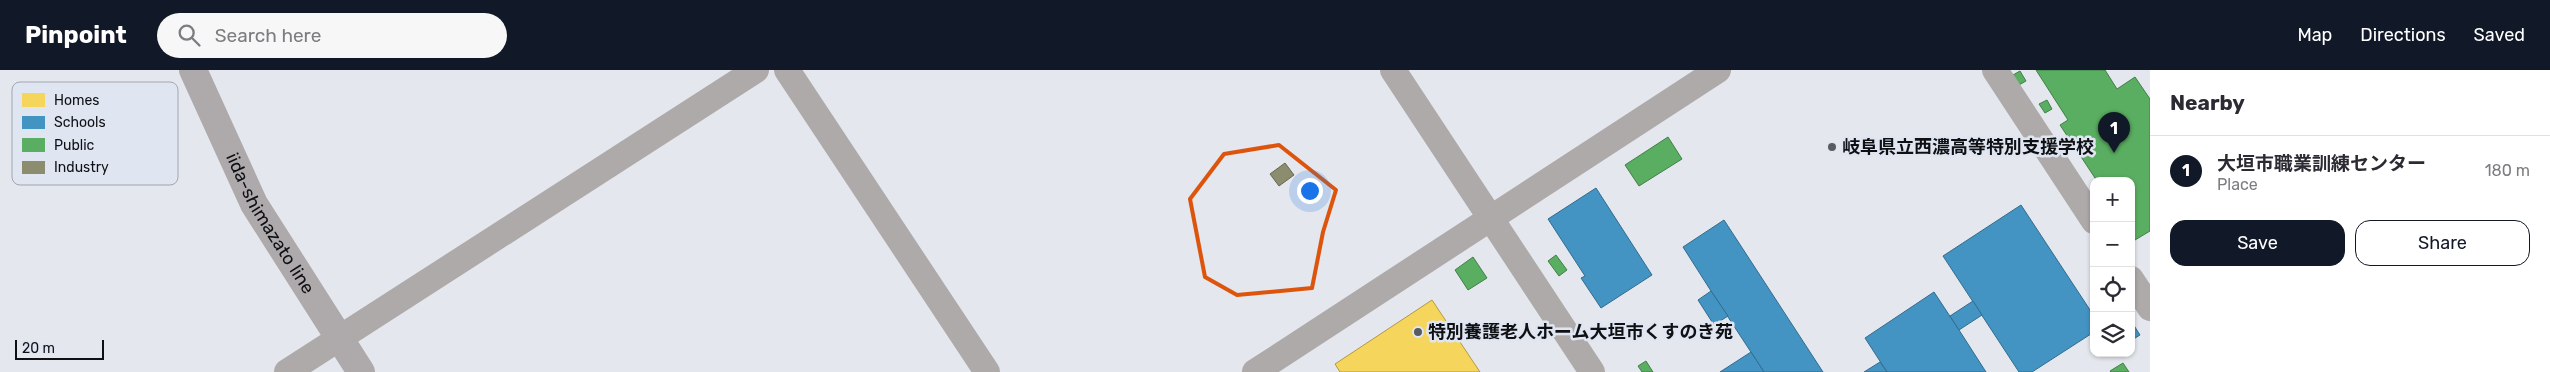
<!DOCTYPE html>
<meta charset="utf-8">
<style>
:root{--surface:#fff;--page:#f7f7f7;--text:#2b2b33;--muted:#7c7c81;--line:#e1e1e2;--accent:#111827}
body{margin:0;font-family:Rubik,"Noto Sans JP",sans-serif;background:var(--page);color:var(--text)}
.controls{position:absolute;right:15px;bottom:15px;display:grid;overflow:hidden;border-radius:10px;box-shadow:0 1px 4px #0004}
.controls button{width:45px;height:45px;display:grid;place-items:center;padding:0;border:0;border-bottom:1px solid var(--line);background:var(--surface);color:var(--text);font:25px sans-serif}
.scale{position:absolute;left:15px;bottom:12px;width:89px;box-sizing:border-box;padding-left:5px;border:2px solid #0e1014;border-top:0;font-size:14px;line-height:18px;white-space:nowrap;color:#0e1014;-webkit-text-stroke:4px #e0e6f1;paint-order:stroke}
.you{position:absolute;left:1309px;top:120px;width:18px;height:18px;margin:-12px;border:4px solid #fff;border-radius:50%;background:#1a73e8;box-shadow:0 0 0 8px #1a73e833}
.badge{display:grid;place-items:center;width:32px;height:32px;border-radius:50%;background:var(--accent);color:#fff;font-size:16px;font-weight:700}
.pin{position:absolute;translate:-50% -41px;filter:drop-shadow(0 1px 2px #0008)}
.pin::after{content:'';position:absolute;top:26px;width:18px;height:15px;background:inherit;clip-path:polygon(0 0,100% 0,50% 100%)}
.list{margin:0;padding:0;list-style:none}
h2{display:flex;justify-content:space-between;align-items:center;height:65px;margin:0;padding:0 20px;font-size:21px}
h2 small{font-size:16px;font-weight:400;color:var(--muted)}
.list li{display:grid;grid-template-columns:32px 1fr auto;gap:15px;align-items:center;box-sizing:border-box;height:70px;padding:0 20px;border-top:1px solid var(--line)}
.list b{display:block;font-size:19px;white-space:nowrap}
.list p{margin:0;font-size:16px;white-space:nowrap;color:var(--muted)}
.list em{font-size:16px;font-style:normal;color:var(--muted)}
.actions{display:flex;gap:10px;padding:15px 20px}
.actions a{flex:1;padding:11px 0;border:1px solid var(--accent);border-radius:15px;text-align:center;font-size:18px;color:var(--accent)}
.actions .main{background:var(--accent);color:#fff}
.icon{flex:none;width:28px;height:28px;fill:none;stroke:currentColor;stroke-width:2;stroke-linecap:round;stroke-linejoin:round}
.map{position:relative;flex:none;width:2150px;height:302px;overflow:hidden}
header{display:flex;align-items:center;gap:30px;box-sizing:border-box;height:70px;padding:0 25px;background:var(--accent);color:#fff}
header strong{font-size:24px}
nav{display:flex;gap:28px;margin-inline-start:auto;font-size:18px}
.search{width:350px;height:45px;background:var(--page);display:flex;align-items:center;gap:12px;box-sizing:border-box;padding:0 18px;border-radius:28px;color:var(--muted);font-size:19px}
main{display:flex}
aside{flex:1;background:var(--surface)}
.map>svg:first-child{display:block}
</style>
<header>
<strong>Pinpoint</strong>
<div class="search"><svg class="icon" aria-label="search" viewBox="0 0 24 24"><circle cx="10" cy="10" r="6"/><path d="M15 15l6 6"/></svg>Search here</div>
<nav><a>Map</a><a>Directions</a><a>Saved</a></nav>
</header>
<main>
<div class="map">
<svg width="2150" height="302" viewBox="0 0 2150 302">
<rect width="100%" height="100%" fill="#e4e7ed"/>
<polygon fill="#f6d55c" stroke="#b09a46" points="1432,230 1480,302 1340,302 1335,294"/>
<g fill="#4393c3" stroke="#336c8e">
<polygon points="1596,118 1652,205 1601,238 1581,208 1585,206 1548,149"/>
<polygon points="2021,135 2094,246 2094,262 2032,302 2019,302 1943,186"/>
<polygon points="1724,150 1823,302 1764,302 1711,221 1683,177"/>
<polygon points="1711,221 1728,246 1714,255 1698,230"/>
<polygon points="1934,222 1959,260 1986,302 1887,302 1865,268"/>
<polygon points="1973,231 1982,245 1959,260 1950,246"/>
<polygon points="2133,254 2140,265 2132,270 2131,255"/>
<polygon points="1751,282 1764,302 1720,302"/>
<polygon points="1880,292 1887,302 1864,302"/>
</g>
<g fill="#5aae61" stroke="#437f4a">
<polygon points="2036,0 2105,0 2117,19 2135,7 2150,29 2150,161 2135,170 2131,164 2131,111 2097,111 2060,55 2068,50"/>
<polygon points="2020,1 2026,11 2019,15 2013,5"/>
<polygon points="2047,30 2052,39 2045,43 2039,34"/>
<polygon points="1668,67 1682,89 1639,116 1625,95"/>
<polygon points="1556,185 1567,200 1559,206 1548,191"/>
<polygon points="1473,187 1487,208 1468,220 1455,200"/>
<polygon points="1646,291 1653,302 1642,302 1638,296"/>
<polygon points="2123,293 2129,302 2111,302 2110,301"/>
</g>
<polygon fill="#8c8c6e" stroke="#666753" points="1285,93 1294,105 1279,116 1270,104"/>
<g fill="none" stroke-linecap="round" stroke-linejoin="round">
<g stroke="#afaaaa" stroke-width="26">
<polyline points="787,0 987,302"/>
<polyline points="1393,0 1592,302"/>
<polyline points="1995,0 2094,151"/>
<polyline points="2131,209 2150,238"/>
<polyline points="287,302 756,0"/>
<polyline points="1255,302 1718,0"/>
</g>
<path stroke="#aea9aa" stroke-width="28" id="s1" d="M193,0l61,134 107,168"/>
</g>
<path fill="none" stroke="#dd550c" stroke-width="4" stroke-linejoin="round" d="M1279,75l57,45 -13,42 -11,56 -75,7 -32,-18 -15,-78 34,-45z"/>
<g fill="#595b60" stroke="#e0e6f1" stroke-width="2">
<circle cx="1832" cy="77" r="5"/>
<circle cx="1418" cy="262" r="5"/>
</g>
<g text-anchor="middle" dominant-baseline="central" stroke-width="5" stroke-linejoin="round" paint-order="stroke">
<g font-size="18" font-weight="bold" fill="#0e1014" stroke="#e0e6f1" text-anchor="start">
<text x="1842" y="77">岐阜県立西濃高等特別支援学校</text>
<text x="1428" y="262">特別養護老人ホーム大垣市くすのき苑</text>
</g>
<g font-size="18" fill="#0e1014" stroke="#e0e6f1">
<text stroke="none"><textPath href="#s1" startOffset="172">iida-shimazato line</textPath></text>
</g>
</g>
<rect x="12" y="12" width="166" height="103" rx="8" fill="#e0e6f1" stroke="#a1a6af" stroke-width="1"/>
<rect x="22" y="23" width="23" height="14" fill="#f6d55c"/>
<rect x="22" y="46" width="23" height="13" fill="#4393c3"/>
<rect x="22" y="68" width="23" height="14" fill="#5aae61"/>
<rect x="22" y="91" width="23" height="13" fill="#8c8c6e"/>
<g font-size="14" fill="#0e1014">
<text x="54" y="35">Homes</text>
<text x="54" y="57">Schools</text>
<text x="54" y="80">Public</text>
<text x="54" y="102">Industry</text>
</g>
</svg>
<div class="controls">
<button>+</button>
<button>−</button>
<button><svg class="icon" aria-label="locate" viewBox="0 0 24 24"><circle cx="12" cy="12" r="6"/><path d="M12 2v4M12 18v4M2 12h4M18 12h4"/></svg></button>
<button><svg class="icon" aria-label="layers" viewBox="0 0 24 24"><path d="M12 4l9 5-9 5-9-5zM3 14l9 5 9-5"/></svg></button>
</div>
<div class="scale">20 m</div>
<div class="you"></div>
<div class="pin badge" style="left:2114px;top:83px">1</div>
</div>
<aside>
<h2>Nearby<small></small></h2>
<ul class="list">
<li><span class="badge">1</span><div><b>大垣市職業訓練センター</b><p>Place</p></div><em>180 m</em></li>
</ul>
<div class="actions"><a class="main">Save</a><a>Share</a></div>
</aside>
</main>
